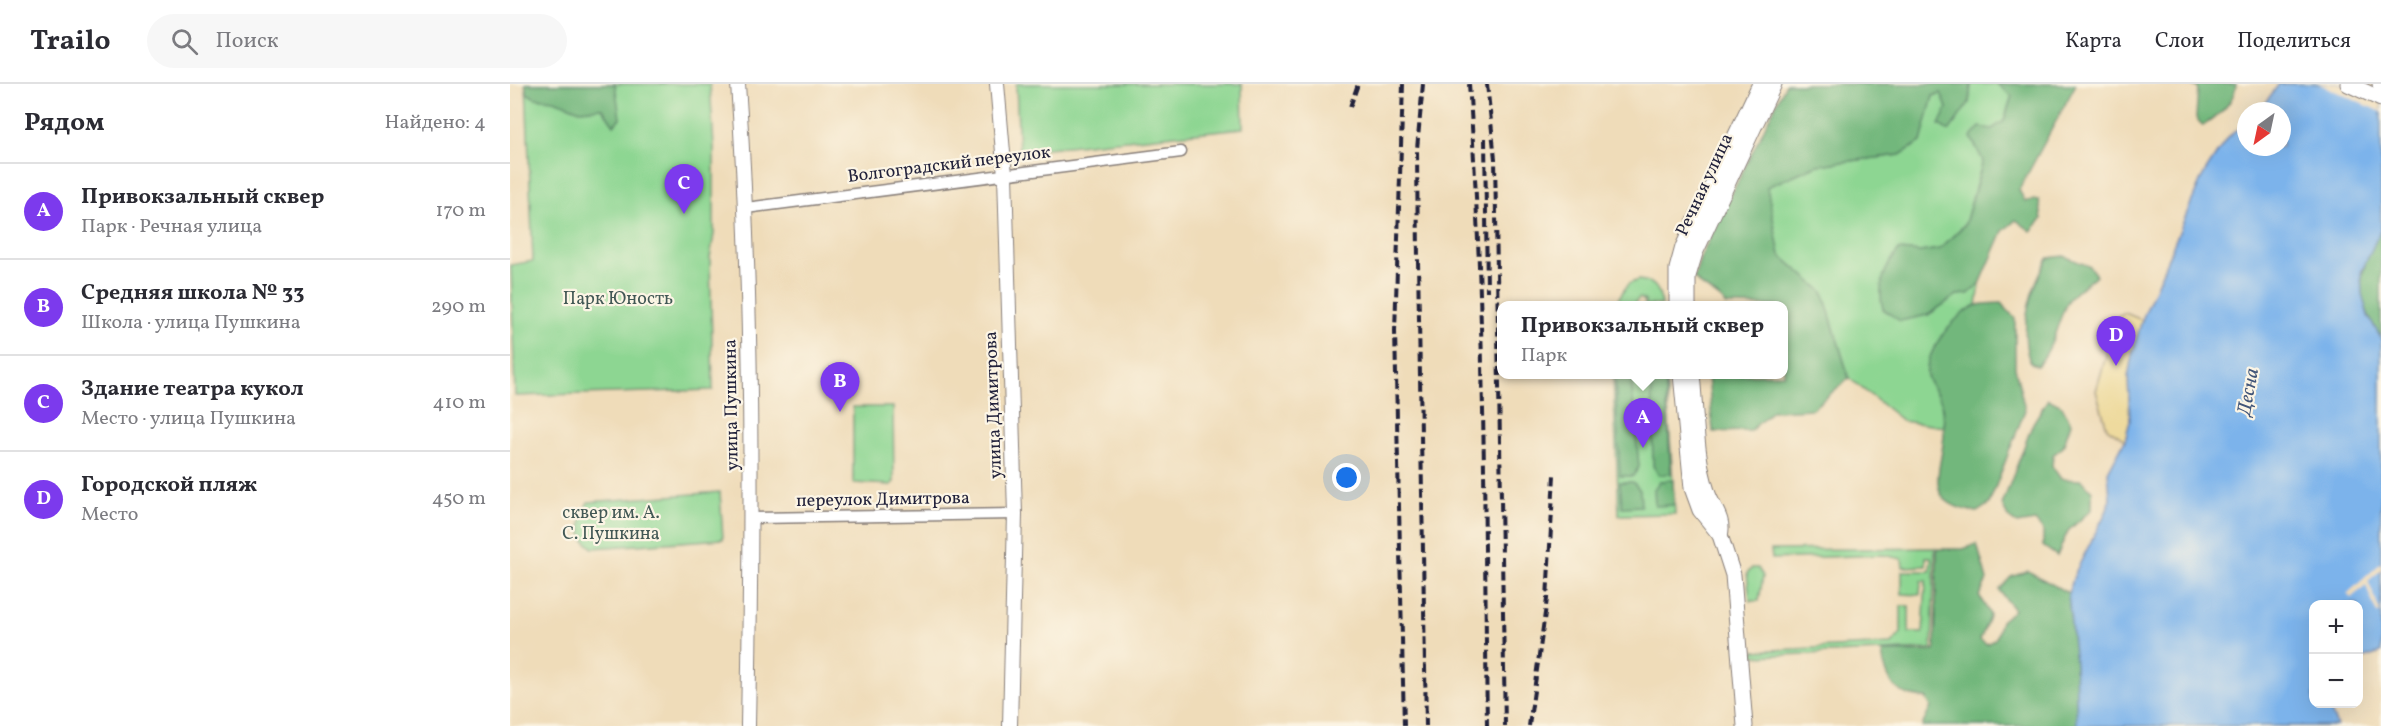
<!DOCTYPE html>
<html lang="ru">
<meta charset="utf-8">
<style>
:root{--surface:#fff;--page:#f7f7f7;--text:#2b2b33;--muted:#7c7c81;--line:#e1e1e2;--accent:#7c3aed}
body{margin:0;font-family:Vollkorn,serif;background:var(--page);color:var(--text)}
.controls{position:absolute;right:18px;bottom:18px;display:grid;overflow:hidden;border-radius:12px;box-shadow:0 6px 24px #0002}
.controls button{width:54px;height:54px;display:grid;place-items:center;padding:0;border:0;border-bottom:2px solid var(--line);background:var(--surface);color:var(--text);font:30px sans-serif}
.compass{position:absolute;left:1727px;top:18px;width:54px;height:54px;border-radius:50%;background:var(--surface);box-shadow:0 6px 24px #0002;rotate:213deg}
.you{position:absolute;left:837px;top:394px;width:21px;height:21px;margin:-15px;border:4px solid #fff;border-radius:50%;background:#1a73e8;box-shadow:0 0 0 9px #1a73e833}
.badge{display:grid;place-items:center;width:39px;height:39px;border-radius:50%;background:var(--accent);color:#fff;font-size:20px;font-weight:700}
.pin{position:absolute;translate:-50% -50px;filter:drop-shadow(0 2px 3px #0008)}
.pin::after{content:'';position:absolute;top:32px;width:21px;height:18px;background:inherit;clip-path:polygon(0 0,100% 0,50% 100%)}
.popup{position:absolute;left:987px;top:217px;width:291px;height:78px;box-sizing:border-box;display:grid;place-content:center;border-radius:12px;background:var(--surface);filter:drop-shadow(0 2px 4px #0005);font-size:20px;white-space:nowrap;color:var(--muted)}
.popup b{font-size:22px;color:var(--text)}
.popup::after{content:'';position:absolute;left:50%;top:100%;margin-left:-12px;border:12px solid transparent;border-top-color:var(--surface)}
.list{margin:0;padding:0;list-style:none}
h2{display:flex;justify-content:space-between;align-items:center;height:78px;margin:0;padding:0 24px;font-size:26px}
h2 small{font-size:20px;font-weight:400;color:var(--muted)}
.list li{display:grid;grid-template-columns:39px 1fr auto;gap:18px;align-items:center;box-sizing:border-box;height:96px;padding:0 24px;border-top:2px solid var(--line)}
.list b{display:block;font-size:22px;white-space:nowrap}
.list p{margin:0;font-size:20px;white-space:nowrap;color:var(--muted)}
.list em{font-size:20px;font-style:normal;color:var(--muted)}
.icon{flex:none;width:33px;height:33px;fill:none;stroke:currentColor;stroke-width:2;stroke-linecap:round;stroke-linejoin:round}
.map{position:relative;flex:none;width:1871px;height:642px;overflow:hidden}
header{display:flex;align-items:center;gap:36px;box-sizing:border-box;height:84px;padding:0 30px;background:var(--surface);border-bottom:2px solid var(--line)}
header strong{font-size:28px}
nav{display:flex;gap:33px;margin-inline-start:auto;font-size:21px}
.search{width:420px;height:54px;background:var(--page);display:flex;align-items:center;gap:15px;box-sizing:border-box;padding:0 21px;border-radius:33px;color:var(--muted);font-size:22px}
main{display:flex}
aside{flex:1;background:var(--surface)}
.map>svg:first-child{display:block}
</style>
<header>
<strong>Trailo</strong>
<div class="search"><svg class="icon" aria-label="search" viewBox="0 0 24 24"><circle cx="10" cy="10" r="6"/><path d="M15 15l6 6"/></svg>Поиск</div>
<nav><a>Карта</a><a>Слои</a><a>Поделиться</a></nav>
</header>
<main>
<aside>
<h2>Рядом<small>Найдено: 4</small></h2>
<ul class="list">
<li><span class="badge">A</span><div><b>Привокзальный сквер</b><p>Парк · Речная улица</p></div><em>170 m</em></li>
<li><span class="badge">B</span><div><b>Средняя школа № 33</b><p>Школа · улица Пушкина</p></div><em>290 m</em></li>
<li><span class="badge">C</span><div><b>Здание театра кукол</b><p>Место · улица Пушкина</p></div><em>410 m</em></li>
<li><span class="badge">D</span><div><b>Городской пляж</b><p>Место</p></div><em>450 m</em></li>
</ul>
</aside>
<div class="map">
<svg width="1871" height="642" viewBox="0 0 1871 642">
<rect width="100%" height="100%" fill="#fcf5e5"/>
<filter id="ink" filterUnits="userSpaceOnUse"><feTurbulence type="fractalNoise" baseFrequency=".0167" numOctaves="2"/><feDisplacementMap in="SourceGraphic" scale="12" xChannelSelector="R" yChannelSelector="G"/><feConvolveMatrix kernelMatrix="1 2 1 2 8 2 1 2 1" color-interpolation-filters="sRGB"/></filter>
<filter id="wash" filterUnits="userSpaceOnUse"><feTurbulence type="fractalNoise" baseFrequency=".008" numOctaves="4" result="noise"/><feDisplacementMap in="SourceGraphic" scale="24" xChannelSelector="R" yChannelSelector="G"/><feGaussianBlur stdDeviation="1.35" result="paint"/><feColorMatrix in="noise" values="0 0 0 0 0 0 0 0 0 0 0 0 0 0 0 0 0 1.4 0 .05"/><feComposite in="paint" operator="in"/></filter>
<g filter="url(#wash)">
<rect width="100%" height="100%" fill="#efdcb9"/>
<g fill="#8dd692" stroke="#587c66" stroke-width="1.5">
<polygon points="16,0 200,0 204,63 204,150 200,174 203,306 5,312 1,181 23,177"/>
<polygon points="506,0 732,0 733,44 509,67"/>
<path d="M1461,0h26l15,11 -8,26 -12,8 -27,95 -25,25 -20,3 -21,-2 29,65 29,-20 11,-1 12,-10 -3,21c-31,17 -40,39 -50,72l15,26 3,24 -42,-6 -54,-43 -26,-86 -43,-36 -14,-69 51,-22 83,-10 26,-39 7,-20 9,-3 5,15 22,-5z"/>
<path d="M1128,196c17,1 22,9 23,25h-16v-4l-5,-3 -5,4v3h-21l14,-21z"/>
<polygon points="1103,291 1156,291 1165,430 1109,431"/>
<polygon points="343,323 383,323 384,398 381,401 343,399"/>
<path d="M210,408l3,47 -130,9c-17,-10 -13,-32 -5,-46z"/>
<polygon points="1425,464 1422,565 1244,572 1244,567 1382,560 1391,549 1391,522 1399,522 1399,549 1413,549 1416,497 1411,497 1410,511 1392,510 1392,487 1420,487 1421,473 1416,473 1416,482 1393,483 1392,475 1373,471 1262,475 1261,466"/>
<polygon points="1242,484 1248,484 1253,492 1249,517 1240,517 1237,489"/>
</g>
<g fill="#72b77c" stroke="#4a6c5c" stroke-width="1.5">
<polygon points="15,0 105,0 110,34 104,41 92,24 70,26 44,16 25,14 17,9"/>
<path d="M1276,0h185l-2,19 -20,28 -10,-6 8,-17 -6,-15 -8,3 -12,46 -21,13 -83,10 -50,22 13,68 43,37 26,86 -37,31 -40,2 -22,20 -37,1 -5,-57 76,-1v-68l-58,-1c-8,-12 -23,-15 -32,-27l7,-22z"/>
<path d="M1487,0h79l-57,106 6,11 14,-1 3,19 -11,12 -15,-11 -13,11 -23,53 -12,10 -11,1 -29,20 -28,6 -17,-12c-6,-23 1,-41 16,-59l21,2 20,-3 25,-25 18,-63 -12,-24 9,-10 12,2 12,-8 8,-25z"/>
<path d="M1681,0h45c-2,20 -17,31 -33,42l-7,-8 2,-30z"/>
<path d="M1871,145v109c-28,-47 -24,-62 0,-109z"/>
<path d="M1554,172l25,10 7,9c-9,10 -21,14 -28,26 -12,23 -14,47 -31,65l-7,-4c-12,-33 1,-75 18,-104z"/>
<path d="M1491,219l14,15v50l10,42 -36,94 -12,8c-64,-9 -29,-49 -33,-90 -1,-5 -1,-12 -2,-18 -3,-10 -13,-18 -15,-28 -4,-22 29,-65 51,-71 7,-2 15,-1 23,-2z"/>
<polygon points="1105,291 1121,291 1129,383 1123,392 1110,392"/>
<polygon points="1141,291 1155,291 1161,390 1149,391 1143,382"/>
<polygon points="1538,315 1552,322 1561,339 1553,363 1543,371 1542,382 1551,395 1572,396 1582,407 1582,425 1558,447 1547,472 1533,462 1533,446 1525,437 1507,440 1498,433 1492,421 1523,339"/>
<polygon points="1163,396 1164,421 1145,422 1144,405 1150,397"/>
<polygon points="1110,398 1123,398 1130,406 1131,422 1112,423"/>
<path d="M1467,460l10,36 -8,16 11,18 -10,26 7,4 9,-6 5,-17 13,-11 -15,-20 12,-13 17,-6 40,22 7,71 2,62h-155l9,-19 -5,-9c-31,-2 -40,-16 -44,-46l53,-1 2,-102h26z"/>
</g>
<polygon fill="#eeda9e" stroke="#887e6c" stroke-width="1.5" points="1615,229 1632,236 1618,293 1620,337 1615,356 1597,344 1586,307 1607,233"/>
<polygon fill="#7bb3eb" stroke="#4e6a93" stroke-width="1.5" points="1769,0 1871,0 1871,145 1851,189 1852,210 1858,232 1871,254 1871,569 1849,576 1848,520 1804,520 1804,620 1818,620 1827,642 1567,642 1565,580 1558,509 1565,489 1597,426 1600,414 1598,388 1615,356 1620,337 1618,293 1622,270 1632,236 1692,93 1717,54 1736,38 1736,63 1772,63 1772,27 1749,27"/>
<g fill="#efdcb9">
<polygon points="1809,0 1871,0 1871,28"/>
<polygon points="1871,479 1871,486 1858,497 1870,528 1867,530 1856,501 1841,514 1837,510"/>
</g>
</g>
<g filter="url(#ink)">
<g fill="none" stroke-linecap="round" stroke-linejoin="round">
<defs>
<g id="minor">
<polyline points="236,124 671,68"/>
<polyline points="241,434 505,430"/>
</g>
<g id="secondary">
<path d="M228,0c15,214 14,428 10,642"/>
<polyline points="487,0 495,91 505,430 500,642"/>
</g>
<g id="primary">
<polyline points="1838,0 1871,15"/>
<polyline points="1870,0 1871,1"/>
<polyline points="1167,222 1167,185 1173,163 1250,0"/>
<polyline points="1178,222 1178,192 1185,169 1264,0"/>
<polyline points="1171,290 1182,404 1190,426 1210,451 1223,491 1235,642"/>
<path d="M1182,290c4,38 3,81 15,117 4,15 18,28 13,44"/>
</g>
</defs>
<use href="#minor" stroke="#887f7a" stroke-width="13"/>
<use href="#secondary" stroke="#887f7a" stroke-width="16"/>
<use href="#primary" stroke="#887f7a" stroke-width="17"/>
<use href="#minor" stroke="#fff" stroke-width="10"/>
<use href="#secondary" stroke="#fff" stroke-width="14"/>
<use href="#primary" stroke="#fff" stroke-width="15"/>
<g stroke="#22223b" stroke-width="4" stroke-dasharray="9 4.5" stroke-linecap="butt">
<polyline points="893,0 885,247 894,642"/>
<polyline points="913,0 907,65 908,177 916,642"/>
<path d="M959,0c16,213 15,428 18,642"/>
<polyline points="977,0 985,75 995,642"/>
<polyline points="840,23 848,0"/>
<polyline points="975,54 977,207"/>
<polyline points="1019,642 1037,515 1044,391"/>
</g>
</g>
</g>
<g text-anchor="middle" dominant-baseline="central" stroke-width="4.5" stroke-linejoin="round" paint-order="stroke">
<g font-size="18" fill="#22223b" stroke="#fcf5e5">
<text transform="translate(439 81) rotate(-7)">Волгоградский переулок</text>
<text transform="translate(1195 101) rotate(-65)">Речная улица</text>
<text transform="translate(222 321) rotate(-91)">улица Пушкина</text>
<text transform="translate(484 321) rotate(-92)">улица Димитрова</text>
<text transform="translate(373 416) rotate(-1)">переулок Димитрова</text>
</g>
<g font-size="18" fill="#425855" stroke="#fcf5e5">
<text x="108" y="215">Парк Юность</text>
<text x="101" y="429">сквер им. А.<tspan x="101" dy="21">С. Пушкина</tspan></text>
</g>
<g font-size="20" font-style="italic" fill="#415579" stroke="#fcf5e5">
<text transform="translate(1739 308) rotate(-80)">Десна</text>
</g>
</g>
</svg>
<div class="controls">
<button>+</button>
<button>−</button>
</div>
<svg class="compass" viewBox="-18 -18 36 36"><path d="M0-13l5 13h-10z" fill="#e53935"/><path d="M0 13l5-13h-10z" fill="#7c7c81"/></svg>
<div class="you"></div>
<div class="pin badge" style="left:1133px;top:364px">A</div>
<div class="popup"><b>Привокзальный сквер</b>Парк</div>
<div class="pin badge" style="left:330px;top:328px">B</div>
<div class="pin badge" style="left:174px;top:130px">C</div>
<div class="pin badge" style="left:1606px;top:282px">D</div>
</div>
</main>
